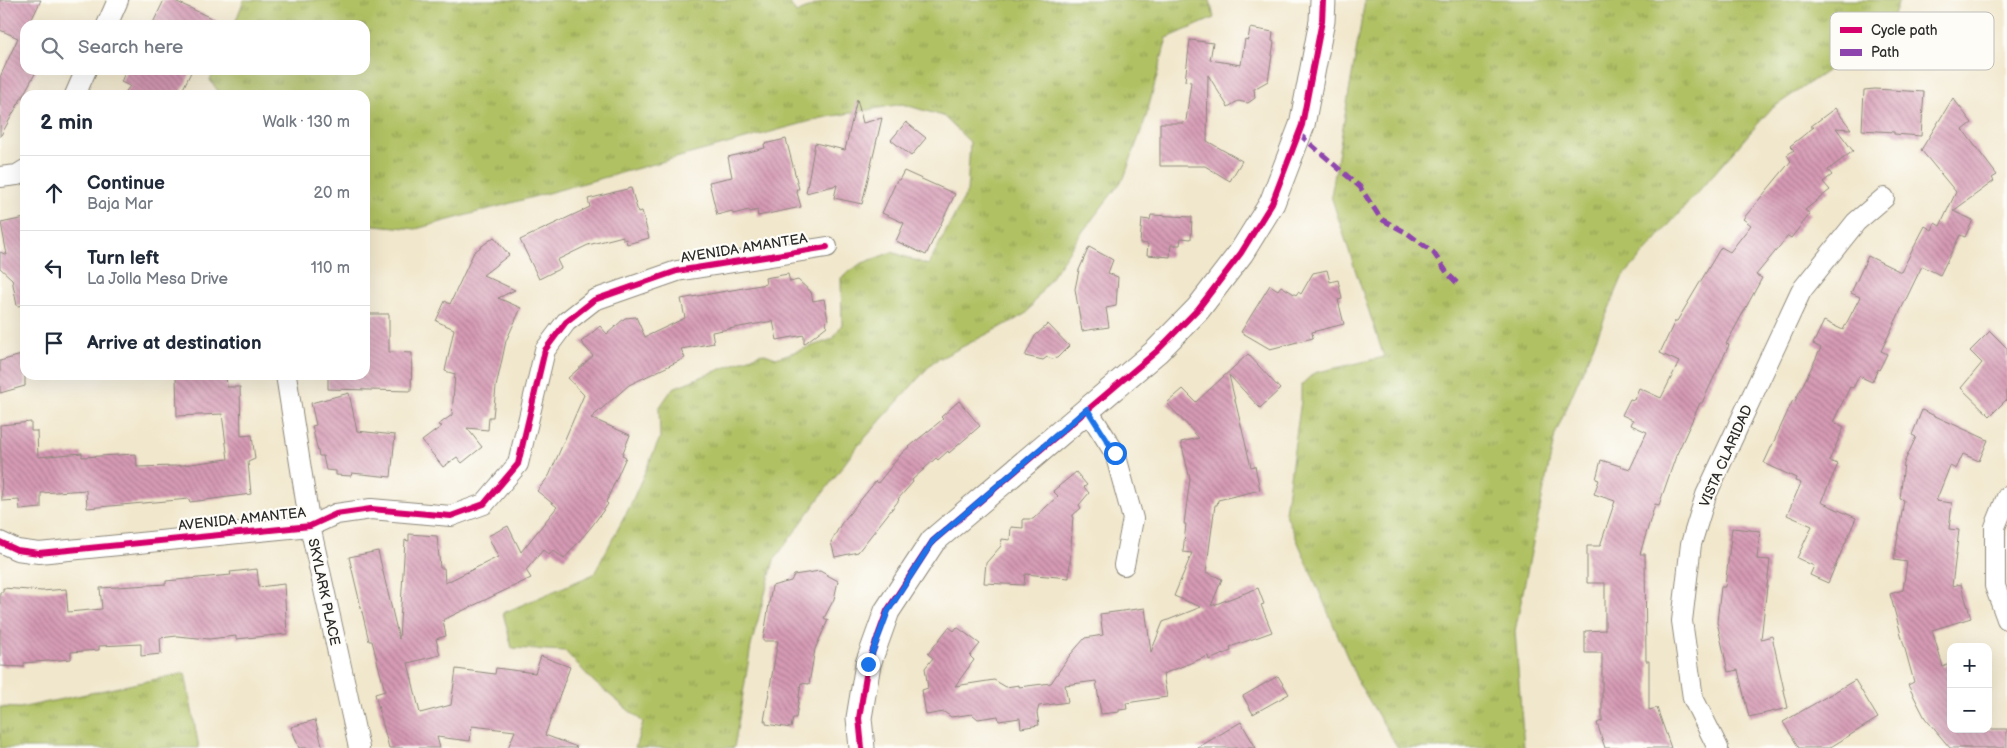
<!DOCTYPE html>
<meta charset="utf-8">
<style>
:root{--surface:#fff;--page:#f6f6f7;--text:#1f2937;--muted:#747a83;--line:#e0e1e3}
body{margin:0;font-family:"Balsamiq Sans",sans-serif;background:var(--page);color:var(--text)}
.controls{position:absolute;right:15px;bottom:15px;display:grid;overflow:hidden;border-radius:10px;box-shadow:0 5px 20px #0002}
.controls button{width:45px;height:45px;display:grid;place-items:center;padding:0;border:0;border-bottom:1px solid var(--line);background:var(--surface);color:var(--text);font:25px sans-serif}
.stop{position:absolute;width:15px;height:15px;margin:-11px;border:4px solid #1a73e8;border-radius:50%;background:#fff}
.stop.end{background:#1a73e8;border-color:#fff;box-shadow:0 1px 5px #0008}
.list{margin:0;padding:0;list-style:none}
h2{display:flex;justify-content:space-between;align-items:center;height:65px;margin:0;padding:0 20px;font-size:21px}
h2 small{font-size:16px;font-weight:400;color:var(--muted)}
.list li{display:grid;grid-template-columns:32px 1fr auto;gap:15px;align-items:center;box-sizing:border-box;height:75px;padding:0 20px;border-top:1px solid var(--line)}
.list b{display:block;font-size:19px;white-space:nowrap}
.list p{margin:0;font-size:16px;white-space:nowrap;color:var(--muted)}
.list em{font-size:16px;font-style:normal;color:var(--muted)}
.icon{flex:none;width:28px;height:28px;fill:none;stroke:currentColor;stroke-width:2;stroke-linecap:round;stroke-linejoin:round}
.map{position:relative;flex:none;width:2007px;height:748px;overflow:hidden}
.search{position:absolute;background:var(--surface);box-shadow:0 5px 20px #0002;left:20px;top:20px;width:350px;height:55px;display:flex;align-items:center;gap:12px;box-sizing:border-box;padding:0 18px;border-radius:15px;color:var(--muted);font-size:19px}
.panel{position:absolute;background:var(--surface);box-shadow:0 5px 20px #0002;left:20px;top:90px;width:350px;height:290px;border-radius:15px}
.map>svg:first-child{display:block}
</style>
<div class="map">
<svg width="2007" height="748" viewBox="0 0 2007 748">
<defs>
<pattern id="grass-tufts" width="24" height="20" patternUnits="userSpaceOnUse" patternTransform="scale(1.25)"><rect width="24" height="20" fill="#b0c164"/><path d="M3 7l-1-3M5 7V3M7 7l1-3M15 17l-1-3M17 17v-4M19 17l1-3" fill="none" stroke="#8f9d53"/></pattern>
<pattern id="building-back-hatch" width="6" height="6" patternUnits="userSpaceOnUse" patternTransform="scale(1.25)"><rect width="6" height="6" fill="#d69ab4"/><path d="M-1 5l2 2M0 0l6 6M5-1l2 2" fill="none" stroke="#ae7e93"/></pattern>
</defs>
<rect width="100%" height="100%" fill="#fdfcf7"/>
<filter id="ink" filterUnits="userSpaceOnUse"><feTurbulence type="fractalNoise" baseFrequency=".02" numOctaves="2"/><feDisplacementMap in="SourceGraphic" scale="10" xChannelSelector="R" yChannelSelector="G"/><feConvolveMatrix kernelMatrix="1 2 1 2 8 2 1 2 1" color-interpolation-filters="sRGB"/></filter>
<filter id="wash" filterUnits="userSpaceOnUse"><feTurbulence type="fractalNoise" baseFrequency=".0096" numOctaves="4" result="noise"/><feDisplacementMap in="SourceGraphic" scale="20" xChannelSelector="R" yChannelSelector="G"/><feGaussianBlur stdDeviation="1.12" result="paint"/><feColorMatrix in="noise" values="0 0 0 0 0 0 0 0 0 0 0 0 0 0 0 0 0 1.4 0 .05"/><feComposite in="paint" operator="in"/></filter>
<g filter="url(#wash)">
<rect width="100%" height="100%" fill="#f1e7cc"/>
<g fill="url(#grass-tufts)" stroke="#6e7648">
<polygon points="244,0 788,0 796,13 827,0 1210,0 1214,18 1167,38 1146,117 1124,178 1080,235 1026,314 933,362 856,448 774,560 751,646 734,748 635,748 643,722 594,682 565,651 512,648 503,613 594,574 629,508 660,438 659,408 673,388 762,353 776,358 833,339 842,324 841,278 860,264 892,252 928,265 967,192 970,142 943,116 902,104 822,118 416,229 365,224 365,95 221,95 210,80 214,70 365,70 365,25 234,25"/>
<polygon points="1365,0 1899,0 1889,29 1771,109 1622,278 1555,435 1515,631 1524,748 1398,748 1358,682 1285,512 1301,401 1301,385 1314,373 1384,357 1331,196"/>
<polygon points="185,673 199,748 0,748 0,707 20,708"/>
</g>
<g id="blocks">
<g fill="url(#building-back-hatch)">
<polygon points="0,0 41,0 29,25 25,25 25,70 37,70 0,137 0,77 18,38 0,30"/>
<polygon points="164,0 173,0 226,25 152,25"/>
<polygon points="1250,28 1273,32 1272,41 1274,42 1268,81 1254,89 1255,98 1248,103 1238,101 1228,107 1208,75 1207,141 1242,161 1230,181 1205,166 1160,166 1160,123 1184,123 1186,121 1191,82 1185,81 1190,40 1213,43 1210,60 1241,65 1245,39 1248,40"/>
<polygon points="126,70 192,70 180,95 123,95 130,86 121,82"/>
<polygon points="1875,89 1924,92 1921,136 1894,134 1894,132 1862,130 1864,90"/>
<polygon points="1953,98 1972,123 1963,130 1997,175 1992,178 1994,181 1953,211 1973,220 1965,237 1960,235 1940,275 1922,266 1881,351 1887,354 1879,370 1878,369 1872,382 1859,376 1853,388 1850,387 1833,422 1844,427 1829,461 1838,464 1821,502 1856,518 1828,583 1810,575 1814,566 1797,558 1812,526 1787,515 1801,483 1795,481 1796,478 1764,463 1793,400 1795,401 1821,348 1813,344 1824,321 1843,330 1860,297 1851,293 1868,256 1901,272 1925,226 1932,230 1935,223 1940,226 1956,192 1921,150"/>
<polygon points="857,99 863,123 882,118 862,204 834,198 837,185 806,193 815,143 845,150"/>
<polygon points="1835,108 1851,129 1836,128 1853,151 1828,170 1832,175 1823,182 1830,190 1805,210 1810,214 1791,238 1788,236 1756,275 1762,278 1726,344 1729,345 1702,403 1700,403 1676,456 1659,505 1655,504 1640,554 1645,554 1646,661 1649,661 1649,710 1657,708 1671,748 1605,748 1597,723 1602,721 1602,653 1585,653 1585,631 1605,630 1605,583 1587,583 1587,546 1600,546 1615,501 1594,494 1599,480 1596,479 1601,460 1630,469 1647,432 1631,425 1633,420 1622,415 1630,399 1634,400 1639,388 1661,398 1679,362 1660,353 1675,321 1677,321 1721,247 1730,252 1751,225 1743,219 1791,161 1787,155 1794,150 1790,146 1814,127 1810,127"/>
<polygon points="906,122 926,138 911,156 891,140"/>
<polygon points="786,139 799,189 796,189 801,207 758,216 757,210 750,212 749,210 733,214 732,211 717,215 709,182 732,177 728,157 765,148 764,144"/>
<polygon points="904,171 955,194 926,255 896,241 904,223 882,213 897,180 899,180"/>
<polygon points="631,188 638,212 642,211 649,238 627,244 626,239 623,240 623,236 588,245 557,260 561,268 539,279 520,240 590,207 588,199"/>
<polygon points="1151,215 1192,217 1191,239 1181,238 1180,245 1171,245 1170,257 1147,255 1148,244 1140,243 1142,219 1150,220"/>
<polygon points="25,218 25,305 17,306 12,279 0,268 0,252 7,255 1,223"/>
<polygon points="494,237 509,255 483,275 515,290 498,298 521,308 506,341 496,387 493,417 489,417 488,430 467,428 482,447 462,463 457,457 443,467 422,441 442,426 438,425 452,415 455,374 445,371 454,329 436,321 445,301 450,304 474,252"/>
<polygon points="1089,247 1113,260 1108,273 1118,277 1116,306 1106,308 1109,327 1082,331 1075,289 1079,270"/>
<polygon points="1327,270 1330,282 1338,280 1342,299 1338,300 1344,324 1312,332 1313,338 1270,349 1241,332 1270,285 1278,290 1281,286 1296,295 1298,292 1301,294 1313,273"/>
<polygon points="788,274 790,282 798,280 811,292 813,301 824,299 828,320 826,322 827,326 804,344 804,335 777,340 773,321 712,332 714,343 681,349 685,358 629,385 591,418 630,435 622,455 626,457 606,502 608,504 592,526 564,559 553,550 549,555 543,550 526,570 531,578 443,620 446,636 436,639 440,655 408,663 420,713 451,705 456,669 495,674 496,668 535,673 541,656 570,667 545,735 577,747 576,748 508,748 515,731 472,726 470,741 437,737 440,748 389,748 375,694 385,691 372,641 369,641 349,557 378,551 399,639 405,540 409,541 409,534 437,536 440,568 444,568 445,583 498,557 488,536 508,526 521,552 557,507 537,491 549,476 584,395 568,378 593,356 581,342 600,326 607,334 625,318 636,317 645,337 685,318 681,299 766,284 765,278"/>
<polygon points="365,314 389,314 389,352 412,353 411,391 328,389 328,375 365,375"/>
<polygon points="1048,324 1069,346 1057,358 1052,359 1047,357 1043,360 1025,356 1035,336"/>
<polygon points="1990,331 2007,348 2007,399 1990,416 1961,388 1982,363 1970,351"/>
<polygon points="25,354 25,386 0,393 0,361"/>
<polygon points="1248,354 1280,389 1260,408 1229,375 1251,467 1255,466 1260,490 1218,500 1217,505 1215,505 1206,572 1222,579 1211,606 1258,588 1264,604 1261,605 1272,632 1230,647 1231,651 1209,660 1208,656 1163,674 1167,697 1126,703 1127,709 1119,710 1119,712 1101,714 1096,681 1065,685 1068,702 1039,706 1037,713 1039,725 1021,728 1020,718 999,721 998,716 978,719 972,714 951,717 944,712 926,715 922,690 928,688 925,668 933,658 928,654 949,627 954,631 957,627 980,644 970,656 974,660 955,686 994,680 1006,687 1019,685 1019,687 1051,683 1070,655 1085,638 1103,635 1100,614 1145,608 1151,652 1163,622 1201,607 1174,596 1192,553 1183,552 1186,524 1184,524 1190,479 1181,442 1199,438 1167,403 1183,389 1196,402"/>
<polygon points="176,375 226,375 227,387 240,387 241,436 252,435 255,459 248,462 251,494 190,502 189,499 87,508 86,490 41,493 41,508 20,510 19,500 2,501 0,425 31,422 31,431 37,431 38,457 82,453 82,457 136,454 137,467 176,466 228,459 222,414 177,416"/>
<polygon points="349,393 357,431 395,435 391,477 352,473 351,476 336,475 336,471 326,470 323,456 319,456 312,426 316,425 311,403"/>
<polygon points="959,401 980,426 949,453 948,451 938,460 936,458 912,480 913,482 898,499 899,500 858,552 835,557 831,542 841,524 876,481 878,483 903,452 943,419 941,417"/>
<polygon points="1922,410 1988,440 1979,461 1963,454 1956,469 1950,466 1936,501 1952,503 1949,529 1959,530 1952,586 1961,584 1971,618 1932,630 1943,667 1951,663 1951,729 2007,729 2007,748 1950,748 1925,718 1908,685 1914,682 1890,594 1903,590 1907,562 1894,560 1904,500 1900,499 1904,463 1916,437 1912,435"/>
<polygon points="1076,472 1087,485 1084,487 1089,493 1079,505 1081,508 1073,515 1069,578 1025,574 1024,585 984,583 986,563 1001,546 1002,539 1010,540 1011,527 1023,528 1023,519 1033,519 1058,496 1053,491"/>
<polygon points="1732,528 1760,531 1757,559 1770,560 1761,639 1772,636 1788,708 1749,717 1738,670 1728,672 1717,622 1721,587 1725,587"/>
<polygon points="257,569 259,587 284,584 287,634 236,639 236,636 209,639 177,636 160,638 161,654 141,656 141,644 99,646 99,650 71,652 71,659 24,663 24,667 0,666 0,592 3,592 3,588 42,591 66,589 68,612 102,609 100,588 166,584 166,581 231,575 230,572"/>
<polygon points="820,571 838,581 834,599 824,618 828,620 815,649 809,684 801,683 796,718 793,718 791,728 766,724 766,721 764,721 778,641 763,641 772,586 791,581 794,575"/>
<polygon points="1278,676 1289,694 1253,714 1243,696"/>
<polygon points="1855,680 1878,718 1829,748 1799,748 1783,722"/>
<polygon points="315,720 323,748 299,748 291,727"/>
<polygon points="1241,722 1256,748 1197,748"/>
</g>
</g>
</g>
<g filter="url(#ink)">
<use href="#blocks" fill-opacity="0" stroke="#8e897c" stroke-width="1"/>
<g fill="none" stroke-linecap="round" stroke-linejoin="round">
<defs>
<g id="minor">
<polyline points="107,25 118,0"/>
<polyline points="75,95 86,70"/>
<polyline points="0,177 17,175 25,170"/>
<polyline points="286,375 310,526 359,748"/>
<polyline points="1087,409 1115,453 1133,519 1124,565"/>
<polyline points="2007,497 1995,527 1995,586 2007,619"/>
<polyline points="0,542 17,550 39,553 310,526 336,514 371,509 451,516 484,504 518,464 545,350 566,322 594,300 677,271 827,247"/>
<polyline points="1718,748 1693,698 1682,621 1691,544 1706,495 1801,291 1856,222 1884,198"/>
</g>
<polyline id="tertiary" points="862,748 859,718 868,664 887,611 933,541 1157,351 1198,309 1241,253 1272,203 1302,125 1322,21 1323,0"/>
</defs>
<use href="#minor" stroke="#8e897c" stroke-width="22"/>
<use href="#tertiary" stroke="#8e897c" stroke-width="27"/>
<use href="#minor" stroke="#fff" stroke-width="20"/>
<use href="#tertiary" stroke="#fff" stroke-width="25"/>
<polyline stroke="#8e44ad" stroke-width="5" stroke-dasharray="10 5" stroke-linecap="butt" points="1299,134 1360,187 1381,219 1407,233 1433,252 1448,274 1460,286"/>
<defs>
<g id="cycleway">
<polyline points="0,542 17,550 39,553 310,526 336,514 371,509 451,516 484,504 518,464 545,350 566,322 594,300 677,271 827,247"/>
<polyline points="862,748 859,718 868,664 887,611 933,541 1157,351 1198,309 1241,253 1272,203 1302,125 1322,21 1323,0"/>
</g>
</defs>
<use href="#cycleway" stroke="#fdfcf7" stroke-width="9"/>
<use href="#cycleway" stroke="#d6006c" stroke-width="6"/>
</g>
</g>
<g fill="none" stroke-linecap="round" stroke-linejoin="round" filter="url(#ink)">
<polyline stroke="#1a73e8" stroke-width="6" points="868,664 888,611 933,541 1087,409 1115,453"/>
</g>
<g text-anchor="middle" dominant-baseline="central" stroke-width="4.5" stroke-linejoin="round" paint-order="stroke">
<g font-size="14" fill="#2b2b2b" stroke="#fdfcf7">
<text transform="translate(744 248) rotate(-9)">AVENIDA AMANTEA</text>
<text transform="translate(1726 456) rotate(-66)">VISTA CLARIDAD</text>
<text transform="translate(242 519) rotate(-6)">AVENIDA AMANTEA</text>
<text transform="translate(324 592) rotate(78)">SKYLARK PLACE</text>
</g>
</g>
<rect x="1830" y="12" width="164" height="58" rx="8" fill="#fdfcf7" stroke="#bebdba" stroke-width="1"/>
<rect x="1840" y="27" width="22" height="6" fill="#d6006c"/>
<rect x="1840" y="49" width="22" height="7" fill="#8e44ad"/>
<g font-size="14" fill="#2b2b2b">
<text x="1871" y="35">Cycle path</text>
<text x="1871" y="57">Path</text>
</g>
</svg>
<div class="controls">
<button>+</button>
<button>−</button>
</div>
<div class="stop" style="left:1115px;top:453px"></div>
<div class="stop end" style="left:868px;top:664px"></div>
<div class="search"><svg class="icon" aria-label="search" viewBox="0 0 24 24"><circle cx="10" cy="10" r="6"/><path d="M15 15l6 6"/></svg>Search here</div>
<section class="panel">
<h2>2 min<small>Walk · 130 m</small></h2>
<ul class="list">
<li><svg class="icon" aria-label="ahead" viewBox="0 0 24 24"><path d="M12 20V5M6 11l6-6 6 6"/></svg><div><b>Continue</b><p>Baja Mar</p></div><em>20 m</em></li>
<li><svg class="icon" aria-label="left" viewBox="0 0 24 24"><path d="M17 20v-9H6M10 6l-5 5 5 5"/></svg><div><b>Turn left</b><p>La Jolla Mesa Drive</p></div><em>110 m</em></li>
<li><svg class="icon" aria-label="arrive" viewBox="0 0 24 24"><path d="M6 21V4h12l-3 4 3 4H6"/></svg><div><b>Arrive at destination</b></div></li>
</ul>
</section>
</div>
